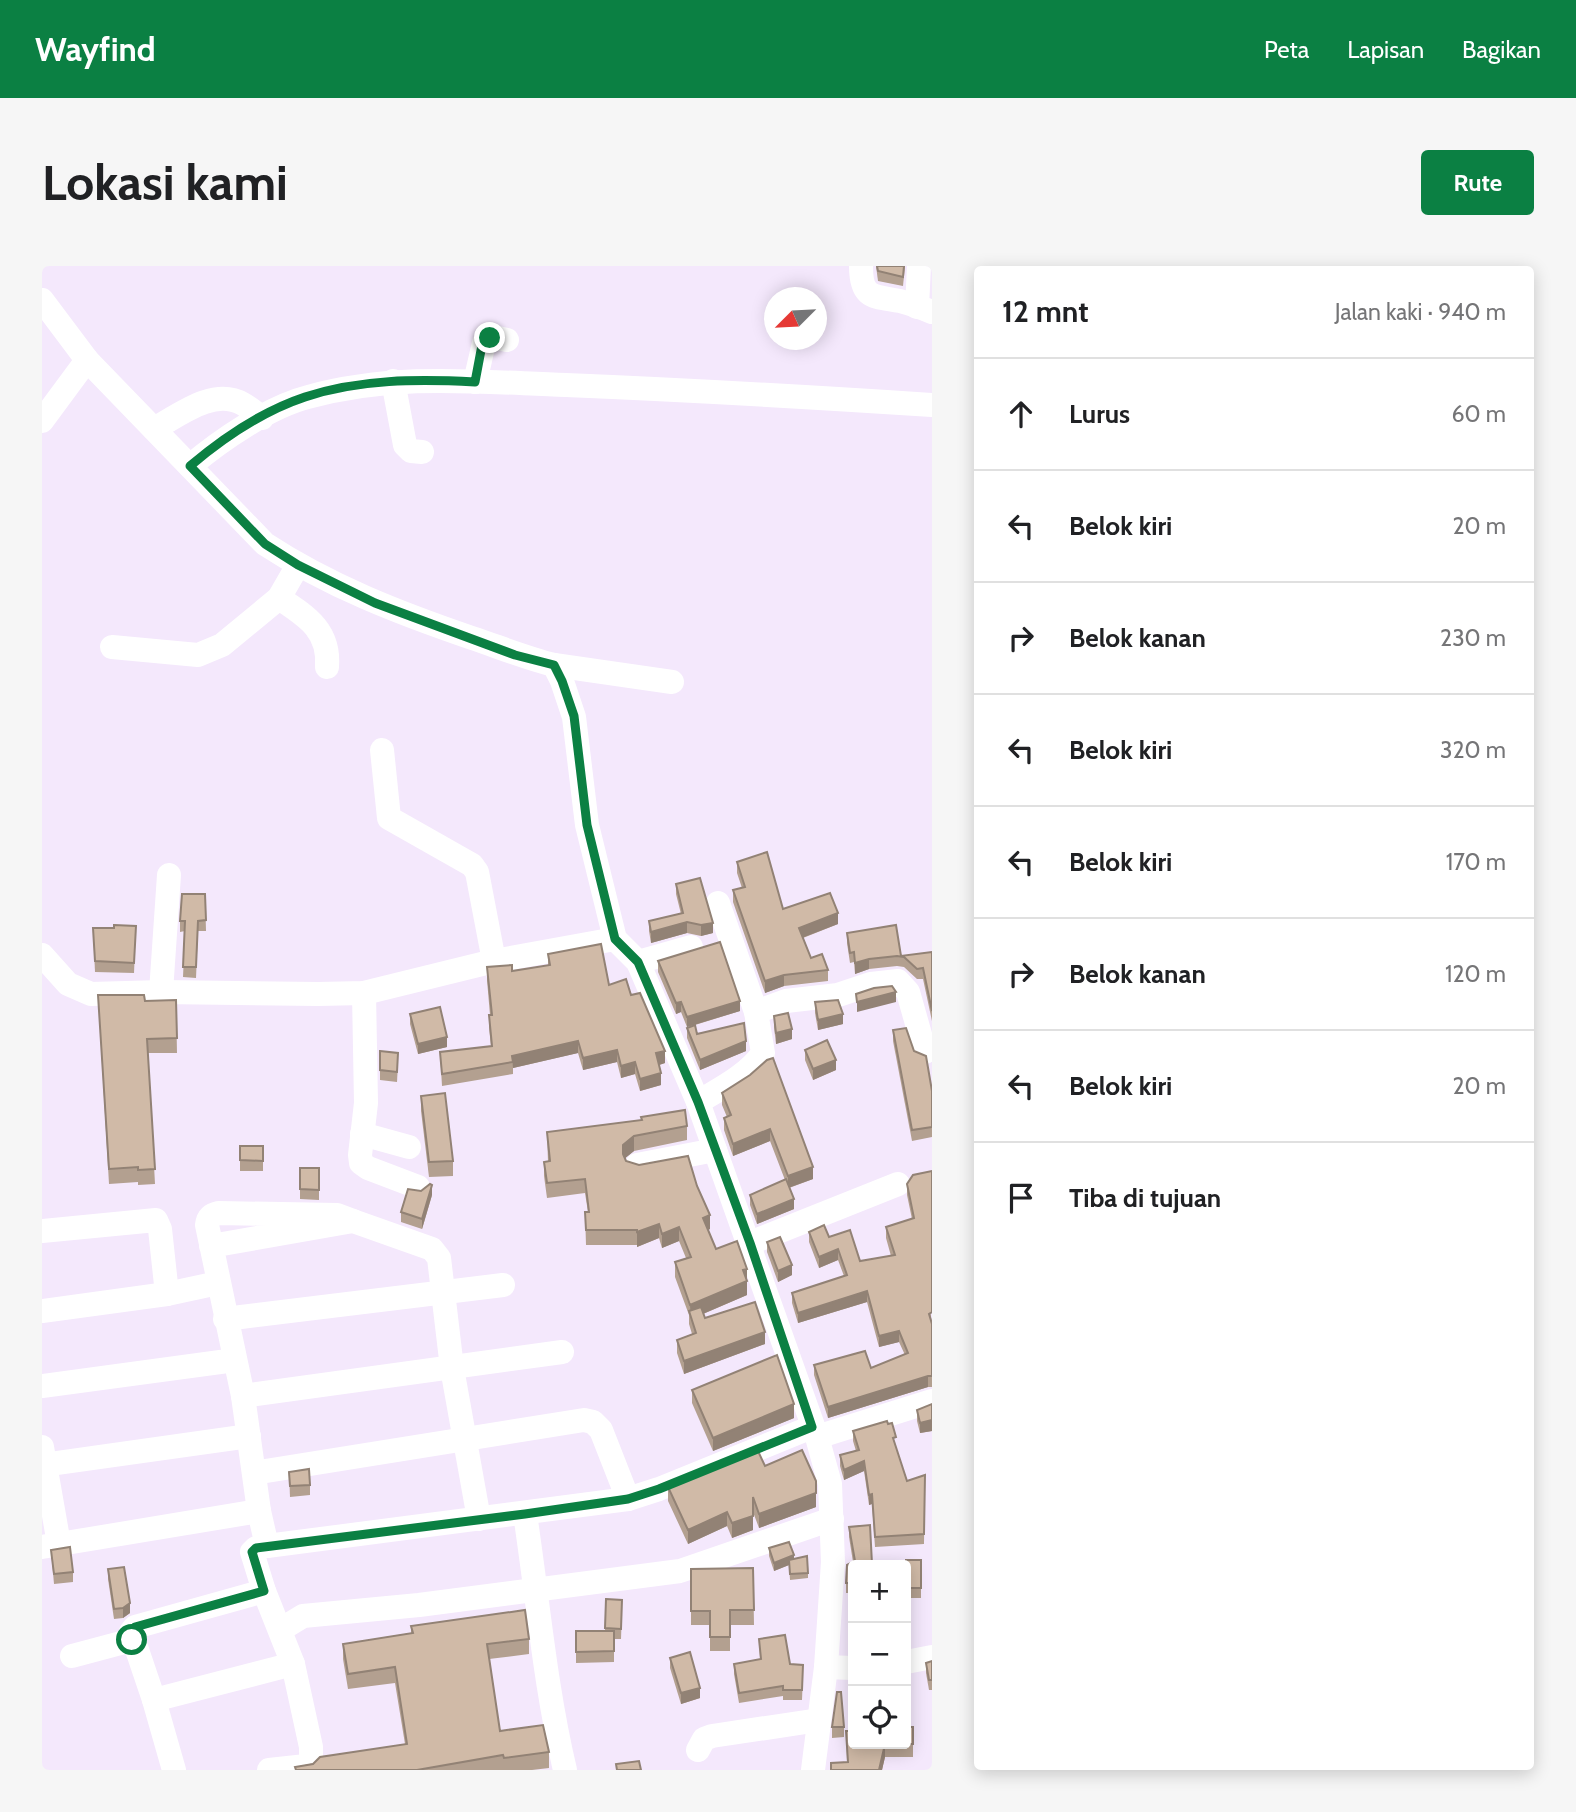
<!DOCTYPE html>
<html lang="id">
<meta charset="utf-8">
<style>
:root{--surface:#fff;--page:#f6f6f6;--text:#202124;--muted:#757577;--line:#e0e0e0;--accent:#0b8043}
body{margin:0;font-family:Cabin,sans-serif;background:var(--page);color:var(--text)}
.controls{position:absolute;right:21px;bottom:21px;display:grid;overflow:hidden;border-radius:7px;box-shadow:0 4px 18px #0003}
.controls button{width:63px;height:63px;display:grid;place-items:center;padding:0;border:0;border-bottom:2px solid var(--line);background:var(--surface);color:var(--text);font:35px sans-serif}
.compass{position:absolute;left:722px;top:21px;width:63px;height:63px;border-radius:50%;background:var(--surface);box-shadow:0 4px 18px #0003;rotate:246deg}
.stop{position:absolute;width:21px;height:21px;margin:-16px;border:5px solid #0b8043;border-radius:50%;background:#fff}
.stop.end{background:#0b8043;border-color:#fff;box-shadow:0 2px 7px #0008}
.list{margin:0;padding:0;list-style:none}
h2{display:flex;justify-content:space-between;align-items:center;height:91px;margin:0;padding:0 28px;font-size:30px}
h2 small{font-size:23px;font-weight:400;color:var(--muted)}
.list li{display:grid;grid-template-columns:46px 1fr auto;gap:21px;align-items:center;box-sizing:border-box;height:112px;padding:0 28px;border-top:2px solid var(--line)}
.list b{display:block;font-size:26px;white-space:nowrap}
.list em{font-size:23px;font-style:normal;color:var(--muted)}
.icon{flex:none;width:38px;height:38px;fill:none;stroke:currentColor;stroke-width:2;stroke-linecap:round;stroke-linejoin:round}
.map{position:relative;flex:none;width:890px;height:1504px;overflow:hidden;border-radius:7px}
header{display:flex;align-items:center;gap:42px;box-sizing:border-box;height:98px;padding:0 35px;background:var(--accent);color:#fff}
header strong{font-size:33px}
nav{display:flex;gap:38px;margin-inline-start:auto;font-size:24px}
.intro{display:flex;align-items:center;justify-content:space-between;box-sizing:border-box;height:168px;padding:0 42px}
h1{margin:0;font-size:49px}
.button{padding:18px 32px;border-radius:7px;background:var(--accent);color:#fff;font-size:24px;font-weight:700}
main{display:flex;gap:42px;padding:0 42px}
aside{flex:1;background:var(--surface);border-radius:7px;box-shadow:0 4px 18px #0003}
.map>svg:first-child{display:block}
</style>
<header>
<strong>Wayfind</strong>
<nav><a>Peta</a><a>Lapisan</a><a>Bagikan</a></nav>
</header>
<div class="intro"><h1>Lokasi kami</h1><a class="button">Rute</a></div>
<main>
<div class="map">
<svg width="890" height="1504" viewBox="0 0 890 1504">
<rect width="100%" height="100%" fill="#f4e8fc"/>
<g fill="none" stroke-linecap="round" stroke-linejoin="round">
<g stroke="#fff" stroke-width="24">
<path d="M819,0c0,33 12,30 39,35 11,3 22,7 32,11"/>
<path d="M0,34l45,60 178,184c64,42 134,69 207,94 27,9 54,20 82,27l8,16 12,36 13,108 28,114 23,23 60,140 119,335 13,47 3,78 -7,105 -13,103"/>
<polyline points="875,41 877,0"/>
<polyline points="351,115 363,179 369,185 380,186"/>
<polyline points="433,116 442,77 451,71 465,74"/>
<polyline points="0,155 45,94"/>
<path d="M112,163c25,-14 60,-42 89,-25 7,4 13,9 19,14"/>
<path d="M148,200c31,-26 79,-59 118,-69 88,-24 169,-15 258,-12 122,5 244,12 366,20"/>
<path d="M237,332c27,18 51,32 48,69"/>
<polyline points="70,381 156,389 180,379 237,332 256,299"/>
<polyline points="512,399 630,416"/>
<polyline points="340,484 347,552 430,599 435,606 452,695"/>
<polyline points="0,689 26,718 49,728 119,726 276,728 322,727 452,695 573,673"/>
<polyline points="596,696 649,681"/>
<polyline points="119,726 127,609"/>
<polyline points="322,727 324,837 318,889 319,897 326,902 376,921"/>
<polyline points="714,746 744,735 796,729 829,718 856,715 866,726 883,786"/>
<path d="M656,836c22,-13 50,-27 65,-49l-7,-41 -38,-109"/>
<polyline points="320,868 367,881"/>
<polyline points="595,899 673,884"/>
<polyline points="311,955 390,983 397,992 410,1102 437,1253"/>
<polyline points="0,965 114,954 118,963 125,1028"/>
<polyline points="708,977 856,918"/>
<path d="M169,980l142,-25 -16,-6 -118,-2c-8,2 -11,4 -12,12l36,171 16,115"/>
<polyline points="0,1045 125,1028 176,1017"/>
<polyline points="183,1053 461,1019"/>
<polyline points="0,1120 193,1094"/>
<polyline points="201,1130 520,1086"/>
<polyline points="775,1171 890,1135"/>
<polyline points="0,1181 17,1278"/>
<polyline points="0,1199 207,1170"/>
<polyline points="212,1207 542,1154 551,1156 559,1164 586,1233"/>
<path d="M483,1248c13,86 20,172 40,256"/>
<polyline points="225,1280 214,1282 210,1286 222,1325 251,1398 269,1481 269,1493 264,1500 227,1504"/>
<polyline points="0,1281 217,1245 225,1280 586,1233 617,1223 770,1161"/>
<polyline points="238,1364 261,1350 377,1339 638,1305 790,1253"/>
<polyline points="30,1390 90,1374"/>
<polyline points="864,1396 890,1391"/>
<polyline points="784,1401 811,1402"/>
<polyline points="112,1434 251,1398"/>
<polyline points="656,1484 662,1473 670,1470 777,1454"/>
<polyline points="132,1504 112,1434 89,1366 93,1361 222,1325"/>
</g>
</g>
<g fill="#b3a090">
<polygon points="834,0 863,0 861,20 836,15"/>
<polygon points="695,596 741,643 796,658 761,672 769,692 786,704 786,715 742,720 723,727 691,636 691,624 700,622 695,607"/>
<polygon points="634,618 671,667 659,670 645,667 609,677 607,665 607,655 639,648 634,628"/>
<polygon points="163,628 164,665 156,665 154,712 141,711 143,665 138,666 138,655"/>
<polygon points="94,660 92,707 53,706 51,662"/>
<polygon points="805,667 859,690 890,686 890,755 881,713 875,713 862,701 855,700 827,703 813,708 812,696 808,697 805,677"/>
<polygon points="506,688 589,729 623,797 617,799 619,819 598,825 593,808 579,812 575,796 541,804 536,787 471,802 471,808 400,820 398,786 449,781 447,761 447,749 448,749 445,714 445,701 470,705 506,699"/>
<polygon points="616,695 698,745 653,759 655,768 704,785 658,804 645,772 645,762 650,760 645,761 639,746 634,748 616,706"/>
<polygon points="56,729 103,735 134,734 135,787 106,787 113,918 96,919 96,916 67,918"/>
<polygon points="773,736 801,758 776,764 773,747"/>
<polygon points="368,748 405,781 376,788 368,758"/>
<polygon points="732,750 750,773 734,778 732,761"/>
<polygon points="851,764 872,785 890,825 890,871 870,875 851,775"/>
<polygon points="763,784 794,804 771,814 763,794"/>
<polygon points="338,785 356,797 355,816 338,814"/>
<polygon points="708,809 771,913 747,922 752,943 715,958 708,939 708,929 743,914 728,875 691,890 682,864 682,852 685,851 680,839 680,827"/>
<polygon points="379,830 411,895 411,910 387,911 379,845"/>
<polygon points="645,860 645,874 592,885 583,892 584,895 668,963 666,964 674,983 705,1003 705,1029 661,1048 663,1052 723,1078 642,1108 635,1087 635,1074 650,1068 647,1058 647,1049 633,1011 633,996 644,992 637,975 620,982 617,972 595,981 595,979 544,979 543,946 546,946 543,927 505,932 502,910 502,896 506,896 505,866"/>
<rect x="198" y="880" width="23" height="25"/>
<polygon points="277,902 277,934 258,933 258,923"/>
<polygon points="871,909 890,1058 890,1121 886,1121 786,1152 772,1109 772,1099 829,1102 863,1089 857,1076 837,1081 825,1036 756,1057 750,1037 750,1027 802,1010 796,994 777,1002 767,976 767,966 787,971 818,995 849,990 844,972 844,961 870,953 865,929 865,918"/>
<polygon points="390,929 380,963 359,956 359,946"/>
<polygon points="725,976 750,1009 736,1016 725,986"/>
<polygon points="650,1124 752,1152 671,1185 650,1137"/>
<polygon points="890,1138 890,1165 878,1167 875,1155 875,1144"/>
<polygon points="811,1165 854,1181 865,1215 883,1209 882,1278 833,1281 830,1238 827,1239 822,1205 802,1214 798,1200 798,1189 814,1185 811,1175"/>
<polygon points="723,1200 774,1241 717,1262 711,1246 711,1264 690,1272 685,1260 646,1278 626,1235 626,1221"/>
<polygon points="247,1206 268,1219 268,1229 248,1231"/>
<polygon points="807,1261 830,1298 864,1297 879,1294 879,1332 864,1332 864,1299 811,1299 811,1327 804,1327 804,1317 811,1296 807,1271"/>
<polygon points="727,1282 752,1293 766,1307 766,1312 748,1314 747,1299 732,1305 727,1290"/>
<polygon points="9,1284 31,1306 31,1316 12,1318"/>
<polygon points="711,1302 712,1359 688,1359 688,1385 668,1385 668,1359 649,1359 649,1303"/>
<polygon points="66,1303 88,1347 81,1352 72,1353 66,1313"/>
<polygon points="580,1344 579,1373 572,1373 572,1396 534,1397 534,1365 563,1365 563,1362"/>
<polygon points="369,1360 487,1373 487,1388 447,1393 458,1465 507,1486 507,1502 490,1504 253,1504 253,1501 363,1478 353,1417 306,1423 301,1393 301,1378 369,1367"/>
<polygon points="717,1373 761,1409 760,1434 741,1434 741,1430 697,1437 692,1408 692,1398 718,1393"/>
<polygon points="628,1392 658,1432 639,1438 628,1402"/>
<polygon points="890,1395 890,1424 887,1424 884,1407 884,1397"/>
<polygon points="790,1461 802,1461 802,1471 790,1472"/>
<polygon points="871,1461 871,1491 843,1491 840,1504 789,1504 805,1496 804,1465"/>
</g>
<g fill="#928275">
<polygon points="796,647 796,658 757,673 757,662"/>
<polygon points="645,656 645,667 609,677 609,666"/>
<polygon points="671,657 671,667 659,670 659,659"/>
<polygon points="827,693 827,703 813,708 813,697"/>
<polygon points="742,709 742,720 723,727 723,715"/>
<polygon points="854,726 854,736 815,746 815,736"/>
<polygon points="698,735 698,745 645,761 645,751"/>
<polygon points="639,736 639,746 634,748 634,737"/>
<polygon points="801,748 801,758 776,764 776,754"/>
<polygon points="750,763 750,773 734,778 734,767"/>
<polygon points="405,771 405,781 376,788 376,778"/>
<polygon points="536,775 536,787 471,802 470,790"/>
<polygon points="704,775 704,785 658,804 658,794"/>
<polygon points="575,784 575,796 541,804 541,792"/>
<polygon points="623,785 623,797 614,800 614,787"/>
<polygon points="794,794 794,804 771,814 771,803"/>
<polygon points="593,796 593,808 579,812 579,800"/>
<polygon points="619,807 619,819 598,825 598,813"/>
<polygon points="728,863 728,875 691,890 691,878"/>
<polygon points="592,870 592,885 581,894 581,902 581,879"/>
<polygon points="771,901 771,913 746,922 746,910"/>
<polygon points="390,919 390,929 380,963 380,953"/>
<polygon points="752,933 752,943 715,958 715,948"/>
<polygon points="668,949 668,963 661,966 661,952"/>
<polygon points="617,958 617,972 595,981 595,966"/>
<polygon points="637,961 637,975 620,982 620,968"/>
<polygon points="796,983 796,994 777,1002 777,991"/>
<polygon points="750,999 750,1009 736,1016 736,1005"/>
<polygon points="705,1003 705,1029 649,1053 648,1039"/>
<polygon points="825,1025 825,1036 756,1057 756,1047"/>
<polygon points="857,1065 857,1076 837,1081 837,1070"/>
<polygon points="723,1066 723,1078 642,1108 642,1095"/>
<polygon points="886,1110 886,1121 786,1152 786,1141"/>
<polygon points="752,1138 752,1152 671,1185 671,1172"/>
<polygon points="890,1154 890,1165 878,1167 878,1157"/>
<polygon points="822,1195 822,1205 802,1214 802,1204"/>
<polygon points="774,1227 774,1241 717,1262 717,1248"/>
<polygon points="830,1228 830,1238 827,1239 827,1229"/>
<polygon points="685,1246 685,1260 646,1278 646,1264"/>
<polygon points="711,1250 711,1264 690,1272 690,1257"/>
<polygon points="752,1289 752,1297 732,1305 732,1297"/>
<polygon points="88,1337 88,1347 81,1352 81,1342"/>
<polygon points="658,1422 658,1432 639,1438 639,1427"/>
<polygon points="843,1478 843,1491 840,1504 837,1504"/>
</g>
<g fill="#d0baa7" stroke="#928275" stroke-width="2">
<polygon points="835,0 862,0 861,11 836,5"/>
<polygon points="725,586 741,643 788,627 796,647 757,662 769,692 780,688 786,704 742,709 723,715 691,624 703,621 695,596"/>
<polygon points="658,612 671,657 659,659 645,656 609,666 607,655 641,647 634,618"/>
<polygon points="140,628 163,628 164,654 156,655 154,701 141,701 143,655 138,655"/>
<polygon points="72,659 94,660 92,697 53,695 51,662 72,662"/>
<polygon points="854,659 859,690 890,686 890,745 881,702 875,703 862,691 855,690 827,693 813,697 812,686 808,687 805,667"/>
<polygon points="678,676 698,735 645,751 639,736 634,737 616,695"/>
<polygon points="559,678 567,719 584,713 589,729 598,727 623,785 614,787 619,807 598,813 593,796 579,800 575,784 541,792 536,775 470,790 471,796 400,808 398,786 450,780 447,749 450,749 445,701 470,699 470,705 508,699 506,688"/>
<polygon points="850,720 854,726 815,736 814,728 832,722"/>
<polygon points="56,729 102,729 103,735 134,734 135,772 105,773 113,903 96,904 96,901 67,903"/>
<polygon points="796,734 801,748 776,754 773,736"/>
<polygon points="398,741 405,771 376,778 368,748"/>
<polygon points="746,747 750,763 734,767 732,750"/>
<polygon points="702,757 704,775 658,794 645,762 653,759 655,768"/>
<polygon points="864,762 872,785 884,790 890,825 890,861 870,864 851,764"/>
<polygon points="785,774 794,794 771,803 763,784"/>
<polygon points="338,785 356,787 355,806 338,804"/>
<polygon points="731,792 771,901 746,910 728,863 691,878 682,852 689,849 680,827 708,809 725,794"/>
<polygon points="403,827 411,895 387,896 379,830"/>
<polygon points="643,844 645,860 592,870 581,879 581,888 584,895 597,899 646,890 655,920 668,949 661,952 674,983 695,975 705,1003 701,1004 705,1015 648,1039 633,996 649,991 637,961 620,968 617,958 595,966 595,964 544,964 543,946 547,946 543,913 505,917 502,896 508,895 505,866 600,854 599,851"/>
<polygon points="198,880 221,880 221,895 198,894"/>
<polygon points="258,902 277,902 277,924 258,923"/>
<polygon points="890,905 890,1046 887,1048 890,1058 890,1110 886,1110 786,1141 772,1099 823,1085 829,1102 866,1087 857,1065 837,1070 825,1025 756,1047 750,1027 805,1009 796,983 777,991 767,966 782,959 787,971 808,964 818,995 853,989 844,961 872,952 865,918 871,909"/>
<polygon points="744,913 752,933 715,948 708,929"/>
<polygon points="388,918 390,919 380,953 359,946 366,923 379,925"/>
<polygon points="738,971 750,999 736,1005 725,976"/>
<polygon points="713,1036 723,1066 642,1095 635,1074 654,1067 647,1045 659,1041 663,1052"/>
<polygon points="735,1089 752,1138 671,1172 650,1124"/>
<polygon points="890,1138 890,1154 878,1157 875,1144"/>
<polygon points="845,1155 846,1158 850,1157 854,1171 851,1172 865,1215 883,1209 882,1268 833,1271 830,1228 827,1229 822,1195 802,1204 798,1189 817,1184 811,1165"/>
<polygon points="760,1184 774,1215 774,1227 717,1248 711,1231 711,1250 690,1257 685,1246 646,1264 626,1221 716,1185 723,1200"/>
<polygon points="267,1203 268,1219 248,1220 247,1206"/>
<polygon points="828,1259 830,1298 864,1297 864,1294 879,1294 879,1322 864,1322 864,1299 811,1299 811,1317 804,1317 805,1299 813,1295 807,1261"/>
<polygon points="747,1276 752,1289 732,1297 727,1282"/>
<polygon points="28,1281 31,1306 12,1308 9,1284"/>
<polygon points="765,1290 766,1307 748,1308 747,1294"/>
<polygon points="82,1301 88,1337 81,1342 72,1343 66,1303"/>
<polygon points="711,1302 712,1344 688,1344 688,1371 668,1371 668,1345 649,1345 649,1303"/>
<polygon points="564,1333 580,1334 579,1363 563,1362"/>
<polygon points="483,1344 487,1373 445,1378 458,1465 501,1459 507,1486 462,1492 461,1489 375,1504 254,1504 253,1501 271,1498 278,1491 365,1478 353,1401 306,1408 301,1378 371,1367 369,1360"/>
<polygon points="534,1365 572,1365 572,1385 534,1386"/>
<polygon points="743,1369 748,1398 761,1399 760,1424 741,1424 741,1420 697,1427 692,1398 719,1393 717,1373"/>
<polygon points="648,1386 658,1422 639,1427 628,1392"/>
<polygon points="890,1395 890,1414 887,1414 884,1397"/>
<polygon points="795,1426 799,1426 802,1461 790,1461"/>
<polygon points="864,1461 871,1461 871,1478 843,1478 837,1504 789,1504 789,1497 806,1496 804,1465 811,1465 811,1478 864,1478"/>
<polygon points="597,1495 599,1504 575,1504 574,1498"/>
</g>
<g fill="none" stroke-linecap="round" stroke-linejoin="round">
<path stroke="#0b8043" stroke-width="9" d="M90,1374l-1,-8 4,-5 129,-36 -12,-39 4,-4 269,-34 103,-15 31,-10 153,-62 -62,-184 -52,-141 -60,-140 -23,-23 -28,-114 -13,-109 -12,-35 -8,-16 -39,-10 -140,-52 -77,-38 -33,-21 -75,-78c33,-28 73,-55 115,-69 54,-18 113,-18 170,-15l7,-37 8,-7"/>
</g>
</svg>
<div class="controls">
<button>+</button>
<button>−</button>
<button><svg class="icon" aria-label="locate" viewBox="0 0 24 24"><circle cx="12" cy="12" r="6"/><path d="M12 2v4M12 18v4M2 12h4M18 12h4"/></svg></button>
</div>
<svg class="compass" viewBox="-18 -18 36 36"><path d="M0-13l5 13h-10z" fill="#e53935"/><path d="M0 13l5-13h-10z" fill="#757577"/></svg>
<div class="stop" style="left:90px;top:1374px"></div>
<div class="stop end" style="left:448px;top:72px"></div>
</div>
<aside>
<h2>12 mnt<small>Jalan kaki · 940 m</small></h2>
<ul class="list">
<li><svg class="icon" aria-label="ahead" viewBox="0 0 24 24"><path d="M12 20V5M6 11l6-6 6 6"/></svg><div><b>Lurus</b></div><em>60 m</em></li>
<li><svg class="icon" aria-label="left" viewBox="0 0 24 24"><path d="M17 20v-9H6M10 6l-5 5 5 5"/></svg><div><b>Belok kiri</b></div><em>20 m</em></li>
<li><svg class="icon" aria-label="right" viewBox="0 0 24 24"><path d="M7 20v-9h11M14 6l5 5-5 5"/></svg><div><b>Belok kanan</b></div><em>230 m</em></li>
<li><svg class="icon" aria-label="left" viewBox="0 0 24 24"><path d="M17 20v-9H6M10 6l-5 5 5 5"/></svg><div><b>Belok kiri</b></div><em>320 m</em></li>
<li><svg class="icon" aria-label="left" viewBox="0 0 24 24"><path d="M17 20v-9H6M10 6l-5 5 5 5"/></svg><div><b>Belok kiri</b></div><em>170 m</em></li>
<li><svg class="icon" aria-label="right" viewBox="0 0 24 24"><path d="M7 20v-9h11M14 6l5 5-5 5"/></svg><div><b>Belok kanan</b></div><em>120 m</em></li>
<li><svg class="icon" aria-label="left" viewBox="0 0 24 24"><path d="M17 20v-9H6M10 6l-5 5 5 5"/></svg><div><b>Belok kiri</b></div><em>20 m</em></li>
<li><svg class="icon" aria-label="arrive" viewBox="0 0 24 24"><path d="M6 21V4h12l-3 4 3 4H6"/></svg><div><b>Tiba di tujuan</b></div></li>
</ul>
</aside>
</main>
